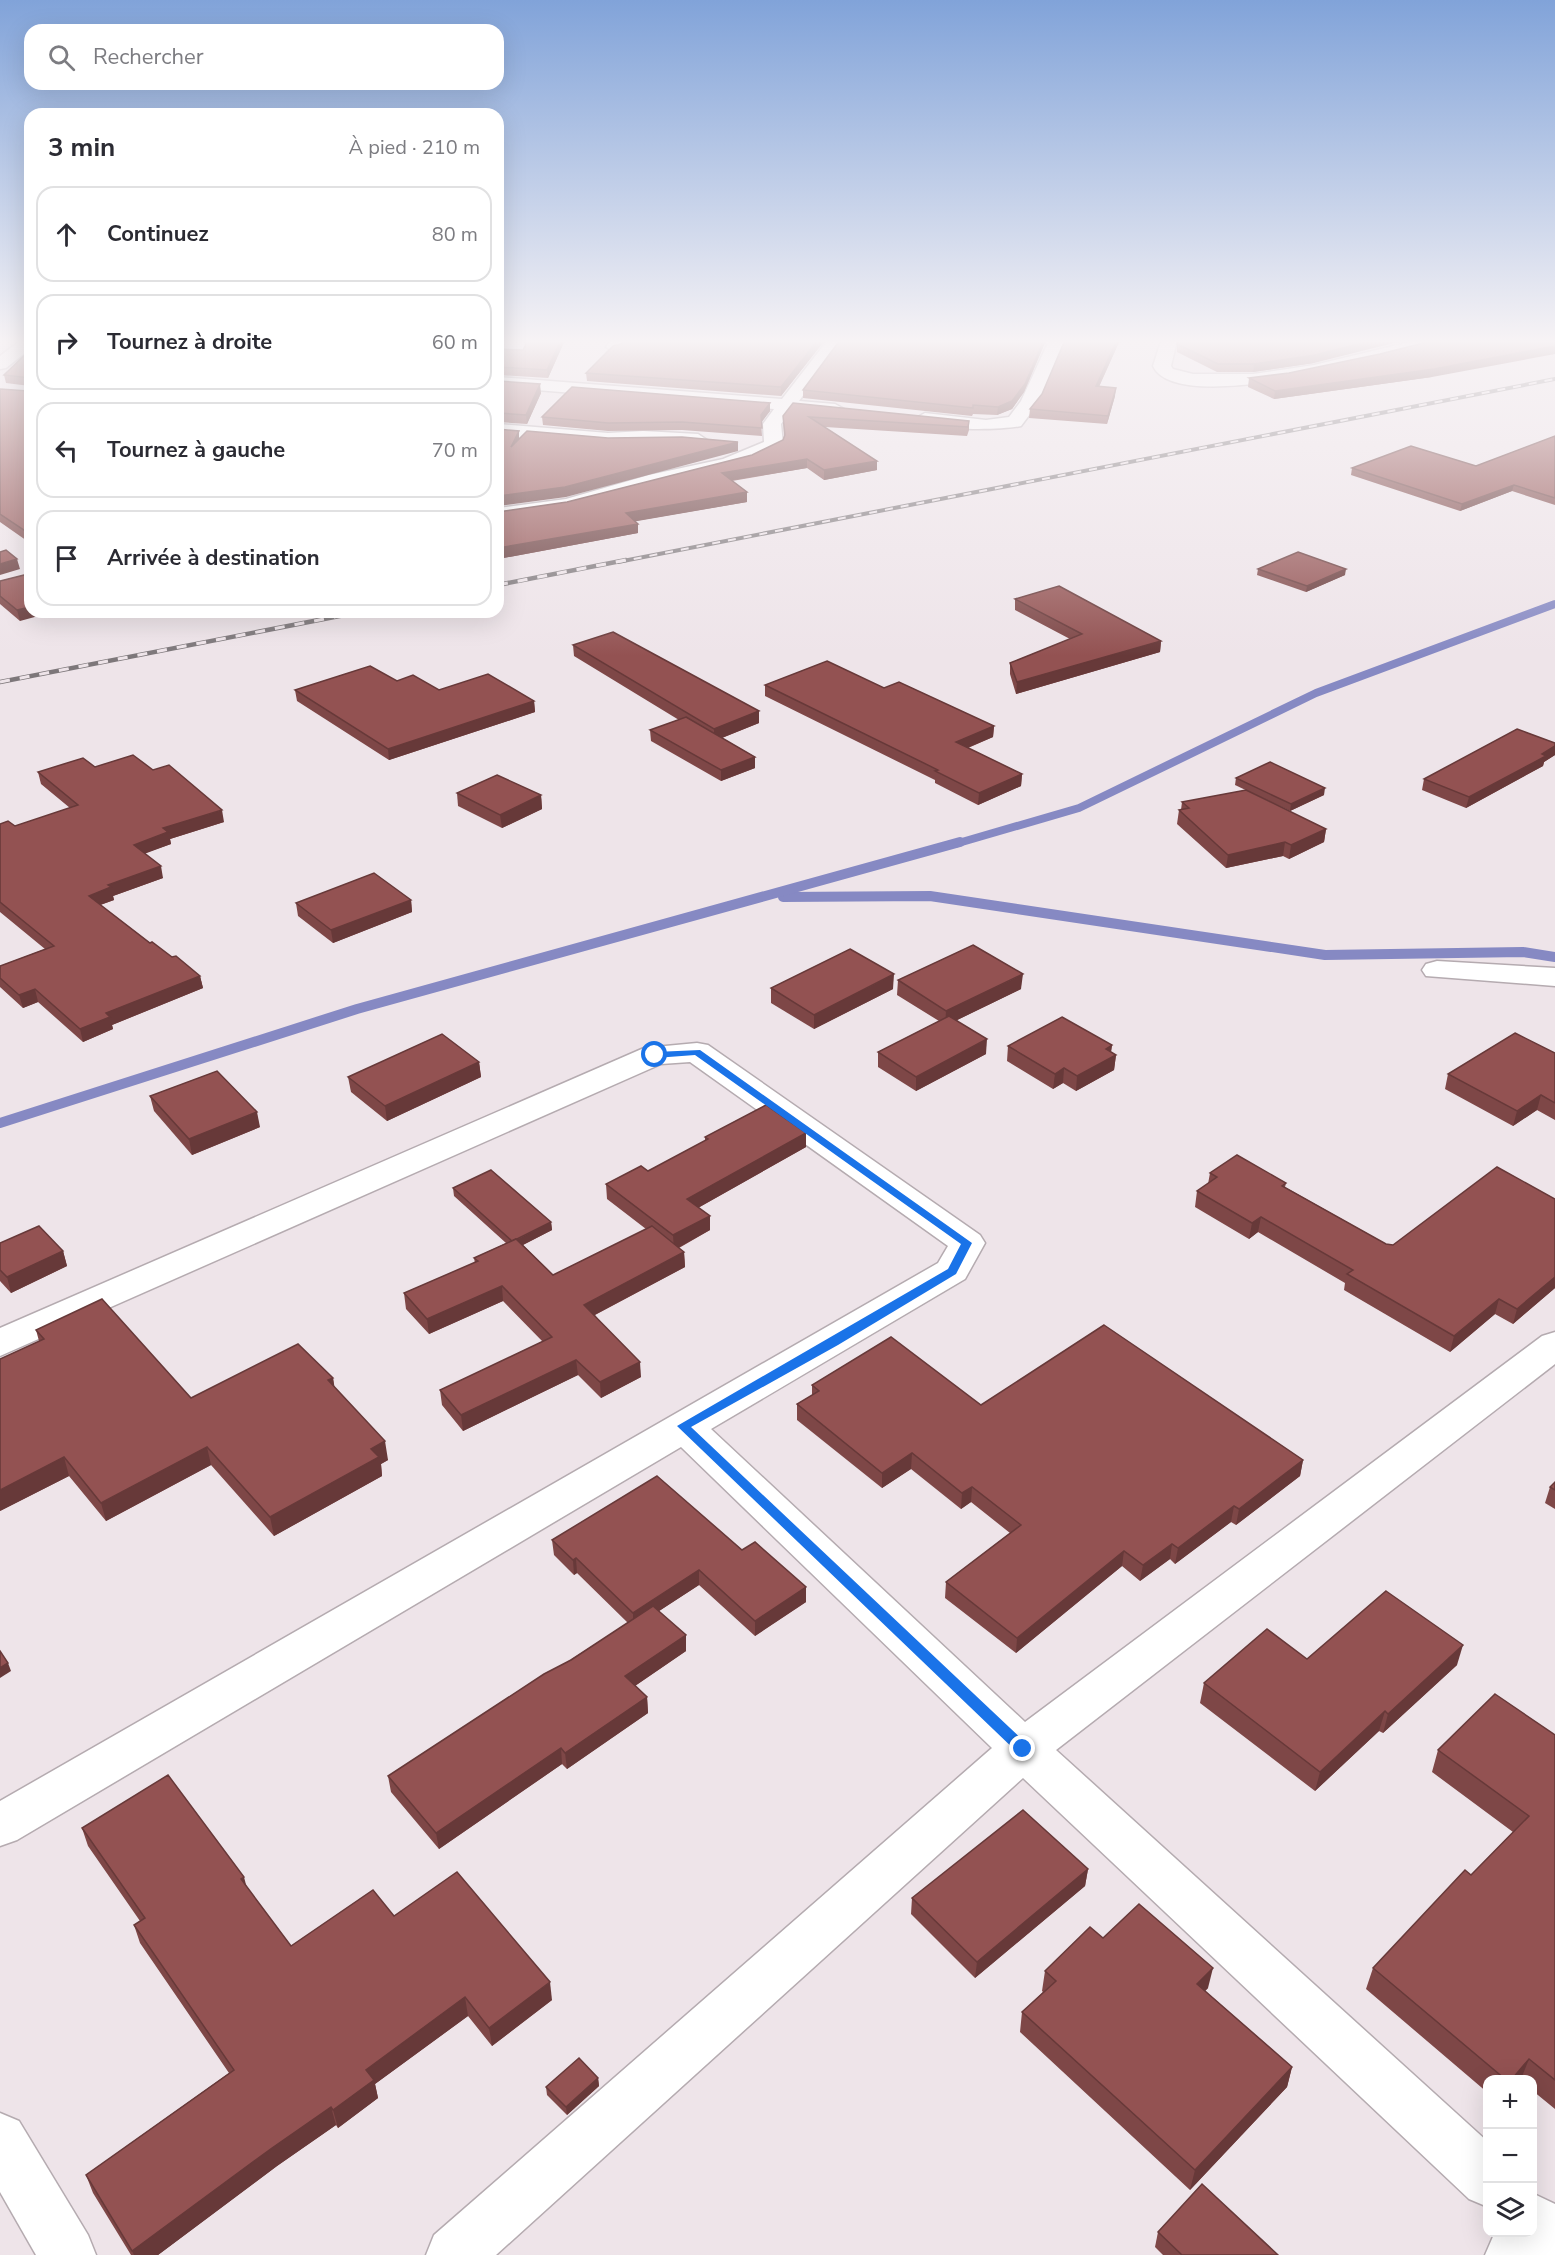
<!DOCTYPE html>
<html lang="fr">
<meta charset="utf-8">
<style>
:root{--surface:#fff;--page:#f2f2f3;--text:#2b2b33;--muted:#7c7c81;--line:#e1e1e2}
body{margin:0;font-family:"Nunito Sans",sans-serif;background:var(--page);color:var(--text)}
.controls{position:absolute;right:18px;bottom:18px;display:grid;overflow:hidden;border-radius:12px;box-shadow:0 6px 24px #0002}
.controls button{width:54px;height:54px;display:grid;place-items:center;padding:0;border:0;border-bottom:2px solid var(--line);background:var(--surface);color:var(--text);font:30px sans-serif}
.stop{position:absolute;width:18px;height:18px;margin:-14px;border:4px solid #1a73e8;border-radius:50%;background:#fff}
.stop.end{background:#1a73e8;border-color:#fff;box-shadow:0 2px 6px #0008}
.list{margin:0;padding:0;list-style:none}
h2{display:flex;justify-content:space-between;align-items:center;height:78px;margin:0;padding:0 24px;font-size:26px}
h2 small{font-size:20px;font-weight:400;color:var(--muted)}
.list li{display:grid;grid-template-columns:39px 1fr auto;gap:18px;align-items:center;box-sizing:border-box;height:96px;margin:0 12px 12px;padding:0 12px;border:2px solid var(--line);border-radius:18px}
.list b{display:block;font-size:22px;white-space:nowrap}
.list em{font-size:20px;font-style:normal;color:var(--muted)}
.icon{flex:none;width:33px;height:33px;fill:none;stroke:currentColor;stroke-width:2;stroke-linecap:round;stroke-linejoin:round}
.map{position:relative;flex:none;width:1555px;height:2255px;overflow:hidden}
.search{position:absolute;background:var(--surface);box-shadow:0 6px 24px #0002;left:24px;top:24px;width:480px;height:66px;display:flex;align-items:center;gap:15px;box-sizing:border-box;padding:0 21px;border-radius:18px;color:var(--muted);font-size:22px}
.panel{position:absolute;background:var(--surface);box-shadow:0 6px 24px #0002;left:24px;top:108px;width:480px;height:510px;border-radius:18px}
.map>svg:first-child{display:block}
</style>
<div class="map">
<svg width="1555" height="2255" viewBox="0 0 1555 2255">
<rect width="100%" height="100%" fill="#eee4e9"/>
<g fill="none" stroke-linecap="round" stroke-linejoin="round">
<polyline stroke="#8689c3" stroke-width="8" points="955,844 1079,808 1316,693 1555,604"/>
<g stroke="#8689c3" stroke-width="10">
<polyline points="783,897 930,896 1325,955 1523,952 1555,957"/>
<polyline points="0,1123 357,1009 960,842"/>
</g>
<defs>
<g id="minor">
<polygon points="20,341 30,341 30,349 6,368 0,369 0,356"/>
<polygon points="611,341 628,341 620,351 614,352 606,347"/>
<polygon points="827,341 843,341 799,401 835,404 844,409 835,414 791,411 781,424 783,444 781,448 751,462 723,471 659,484 567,510 498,520 498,508 566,499 649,475 723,459 764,442 763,424 774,409 498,387 498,377 782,399"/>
<path d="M1044,341h18l2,3 -25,58 -18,24c-17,4 -95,6 -105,-8l9,-5 61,7 23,-3 12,-16 26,-56z"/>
<path d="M1161,341h16l-6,25 2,3 20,5h60l61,-9 100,-24h26l-2,4c-45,11 -261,73 -285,21z"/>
<path d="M498,424l110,9 35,-2 55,3 9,6c-8,12 -183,-2 -209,-4z"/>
<polygon points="1437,961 1555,968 1555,986 1426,976 1422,970 1426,964"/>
<polygon points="697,1043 708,1045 980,1235 985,1243 965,1279 711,1429 1025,1722 1542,1336 1555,1332 1555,1364 1056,1750 1488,2142 1488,2207 1469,2199 1023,1778 496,2255 426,2255 434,2235 992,1748 681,1447 17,1840 0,1846 0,1801 938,1263 948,1246 690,1062 661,1064 0,1356 0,1328 644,1048"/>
<polygon points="0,2113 19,2121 88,2235 96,2255 36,2255 0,2192"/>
<polygon points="1532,2193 1555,2204 1555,2255 1485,2255 1495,2232 1532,2232"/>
</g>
</defs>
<use href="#minor" stroke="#b5abb0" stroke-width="3"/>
<use href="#minor" fill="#fff" fill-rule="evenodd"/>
<defs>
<polyline id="rail-far1" points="618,562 1555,379"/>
<g id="rail">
<polyline points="498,585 626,560"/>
<polyline points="0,682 360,612"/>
</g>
</defs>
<use href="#rail-far1" stroke="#7d777a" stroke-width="4"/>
<use href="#rail" stroke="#7d777a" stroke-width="4.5"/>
<use href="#rail-far1" stroke="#eee4e9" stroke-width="2" stroke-dasharray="8" stroke-linecap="butt"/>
<use href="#rail" stroke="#eee4e9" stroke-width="3" stroke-dasharray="10" stroke-linecap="butt"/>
</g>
<g fill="#7e4747">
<polygon points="565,340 548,378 498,375 498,349 523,350"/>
<polygon points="825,340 781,396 587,381 586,373"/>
<polygon points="840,340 1045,340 1044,345 1024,392 1012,409 997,415 973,414 972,416 803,398 803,390"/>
<polygon points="1063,340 1120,340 1099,387 1115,396 1107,424 1029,418 1030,409 1042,394 1064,342"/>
<polygon points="1177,344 1314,363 1253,372 1217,372 1177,352"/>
<polygon points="30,350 30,386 6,383 4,375"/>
<polygon points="1380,354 1432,377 1274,399 1248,387 1249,378 1289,373"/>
<polygon points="498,381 541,393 527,424 498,422"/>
<polygon points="0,389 28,391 30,389 30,543 0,522"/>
<polygon points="770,411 761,422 762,436 682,430 608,431 543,425 542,417"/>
<polygon points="783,416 969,421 969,430 967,436 825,427 877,470 824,480 807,468 732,481 747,492 747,502 635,521 638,533 498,559 498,512 567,502 752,455 783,440 784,436"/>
<polygon points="1555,436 1555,505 1512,491 1460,511 1351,475 1352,468 1476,466"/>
<polygon points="1258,569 1345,575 1306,592 1257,575"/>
<polygon points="28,574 20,621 0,604 0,581"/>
<polygon points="1015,599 1161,641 1160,652 1016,694 1010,674 1010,663 1070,639 1015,610"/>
<polygon points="573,645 759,711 759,723 722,738 755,757 755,768 721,781 651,741 650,730 679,720 574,656"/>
<polygon points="397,681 439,690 534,701 535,712 389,760 297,701 295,690"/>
<polygon points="765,685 884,688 994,726 993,737 968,748 1022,774 1021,786 978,805 935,783 935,780 765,696"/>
<polygon points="1555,743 1555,755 1544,762 1543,766 1466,808 1422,790 1424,779"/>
<polygon points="95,767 224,822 170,839 171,844 145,853 163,878 113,896 114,900 100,905 150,943 200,976 203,988 112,1025 113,1029 83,1042 38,1002 23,1008 0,987 0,966 45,949 0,912 0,824 15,826 70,808 41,784 38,772"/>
<polygon points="1236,778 1324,795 1290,811 1235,785"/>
<polygon points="457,793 541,795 542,809 502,828 458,806"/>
<polygon points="1182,802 1326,829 1324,842 1289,859 1283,856 1226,868 1177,824 1179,810 1181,810"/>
<polygon points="411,900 412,912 333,943 298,916 296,903"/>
<polygon points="898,980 1021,989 957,1020 986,1054 916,1091 878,1067 878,1052 939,1021 897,995"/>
<polygon points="771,988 893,989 814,1029 771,1003"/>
<polygon points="1112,1045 1111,1052 1116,1055 1114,1070 1076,1091 1063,1083 1053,1089 1007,1061 1008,1046"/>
<polygon points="1555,1053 1555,1120 1537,1110 1513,1126 1445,1089 1448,1074"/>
<polygon points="479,1062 481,1077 387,1121 351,1092 348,1077"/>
<polygon points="150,1096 260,1127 192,1155 154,1111"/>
<polygon points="806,1133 806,1147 698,1208 710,1216 710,1230 679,1248 684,1252 685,1267 595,1315 641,1377 601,1398 578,1375 463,1431 442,1405 440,1390 543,1342 503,1301 429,1334 406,1309 404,1293 475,1263 474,1258 506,1243 454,1196 453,1188 551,1222 552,1230 523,1245 553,1275 646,1229 607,1199 606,1184 648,1171 705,1141 705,1137"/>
<polygon points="1210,1173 1286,1183 1285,1187 1386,1244 1393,1245 1555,1199 1555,1288 1513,1324 1495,1314 1450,1352 1344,1290 1345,1283 1258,1232 1249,1239 1195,1207 1197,1191 1208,1184"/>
<polygon points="0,1243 63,1251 67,1266 11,1293 0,1281"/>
<polygon points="36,1330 191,1398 333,1378 334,1387 388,1460 381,1464 382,1476 274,1536 211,1465 106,1521 69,1476 0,1511 39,1341"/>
<polygon points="812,1385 981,1405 1303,1460 1300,1476 1236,1525 1231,1522 1175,1564 1170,1559 1140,1581 1122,1566 1016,1653 945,1598 946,1582 1010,1533 971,1502 961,1509 911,1469 882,1488 797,1420 797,1404 812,1395"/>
<polygon points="1550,1487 1555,1490 1555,1509 1545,1503"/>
<polygon points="552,1540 742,1550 806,1587 806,1602 755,1636 699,1585 659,1611 686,1651 635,1686 647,1697 648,1713 567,1769 562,1764 439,1849 391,1792 388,1776 628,1623 577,1573 574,1575 554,1555"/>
<polygon points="1307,1659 1457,1665 1383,1733 1379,1731 1315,1791 1200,1703 1204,1683"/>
<polygon points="1555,1735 1555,2109 1533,2091 1533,2079 1488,2079 1488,2093 1366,1989 1373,1968 1471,1875 1513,1832 1432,1772 1438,1750"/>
<polygon points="82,1828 247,1887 291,1946 394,1916 552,2000 492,2046 468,2016 375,2084 378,2098 338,2128 336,2125 277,2166 158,2255 131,2255 93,2193 86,2175 229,2073 140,1943 134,1925 140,1921 88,1846"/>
<polygon points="1088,1869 1085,1886 975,1978 911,1914 912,1898"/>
<polygon points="1103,1938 1208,1988 1205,1991 1292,2067 1287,2087 1190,2190 1020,2032 1022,2012 1043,1992 1042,1991 1045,1971"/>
<polygon points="598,2078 599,2086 567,2115 547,2095 546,2087"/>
<polygon points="1158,2232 1278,2255 1163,2255 1155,2247"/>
</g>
<g fill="#673939">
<polygon points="561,340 565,340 548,378 547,370"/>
<polygon points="818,340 825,340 781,396 781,387"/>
<polygon points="1044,340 1045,340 1044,345 1024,392 1012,409 997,415 998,407"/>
<polygon points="1117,340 1120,340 1095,395 1096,386"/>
<polygon points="1375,340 1406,340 1314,363 1253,372 1254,364"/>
<polygon points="1555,346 1555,354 1432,377 1274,399 1275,391"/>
<polygon points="540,384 541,393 527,424 526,415"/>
<polygon points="1116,388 1115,396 1107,424 1108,416"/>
<polygon points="770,403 770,411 761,423 761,415"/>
<polygon points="519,431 519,440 511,447"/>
<polygon points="738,442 738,451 566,497 498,506 498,496"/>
<polygon points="807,459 807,468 722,482 722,473"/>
<polygon points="877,461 877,470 824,480 824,470"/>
<polygon points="1514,485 1512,491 1460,511 1462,504"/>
<polygon points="747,492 747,502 626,523 626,513"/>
<polygon points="638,524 638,533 498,559 498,548"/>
<polygon points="17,559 20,569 0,575 0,564"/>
<polygon points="1346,569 1345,575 1306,592 1307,586"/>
<polygon points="30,607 30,612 53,612 20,621 17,610"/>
<polygon points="1161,641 1160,652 1016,694 1017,682"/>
<polygon points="534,701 535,712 389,760 388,749"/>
<polygon points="759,711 759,723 714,741 714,729"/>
<polygon points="994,726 993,737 955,753 956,742"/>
<polygon points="1555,746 1555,755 1544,762 1543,766 1466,808 1469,797"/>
<polygon points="755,757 755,768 721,781 721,770"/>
<polygon points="1022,774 1021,786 978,805 979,793"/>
<polygon points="1325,788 1324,795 1290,811 1291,804"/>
<polygon points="541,795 542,809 502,828 500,815"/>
<polygon points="222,810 224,822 170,839 171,844 136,857 134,845 163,828"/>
<polygon points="1326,829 1324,842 1289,859 1291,845"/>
<polygon points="1285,842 1283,856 1226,868 1228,855"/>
<polygon points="161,866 163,878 113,896 114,900 92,908 89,896 108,885"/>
<polygon points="411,900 412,912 333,943 331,930"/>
<polygon points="894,974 893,989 814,1029 814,1015"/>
<polygon points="1023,974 1021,989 945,1026 946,1011"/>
<polygon points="200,976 203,988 112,1025 113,1029 83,1042 80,1029 106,1013"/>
<polygon points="35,989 38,1002 23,1008 19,995"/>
<polygon points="987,1039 986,1054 916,1091 916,1077"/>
<polygon points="1112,1045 1110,1058 1116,1055 1114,1070 1076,1091 1077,1076 1106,1049"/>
<polygon points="479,1062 481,1077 387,1121 385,1106"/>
<polygon points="1064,1068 1063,1083 1053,1089 1055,1074"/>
<polygon points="1541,1095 1537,1110 1513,1126 1517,1111"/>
<polygon points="257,1112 260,1127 192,1155 189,1139"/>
<polygon points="806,1133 806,1147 687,1214 687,1199"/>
<polygon points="710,1216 710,1230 674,1250 673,1235"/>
<polygon points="1261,1217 1258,1232 1249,1239 1252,1223"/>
<polygon points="551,1222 552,1230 513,1250 513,1242"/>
<polygon points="63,1251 67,1266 11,1293 7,1277"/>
<polygon points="684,1252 685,1267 585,1320 584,1305"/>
<polygon points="1555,1277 1555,1288 1513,1324 1517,1309"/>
<polygon points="502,1286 503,1301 429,1334 427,1319"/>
<polygon points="1499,1299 1495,1314 1450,1352 1454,1336"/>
<polygon points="576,1360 578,1375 463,1431 461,1415"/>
<polygon points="640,1362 641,1377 601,1398 600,1382"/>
<polygon points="333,1378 336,1396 328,1380"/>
<polygon points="385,1441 388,1460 381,1464 382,1476 274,1536 270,1517 371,1449"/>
<polygon points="207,1447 211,1465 106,1521 101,1503"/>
<polygon points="912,1453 911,1469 882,1488 882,1473"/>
<polygon points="64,1457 69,1476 0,1511 0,1490"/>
<polygon points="1303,1460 1300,1476 1236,1525 1239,1509"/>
<polygon points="972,1487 971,1502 961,1509 962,1493"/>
<polygon points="1234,1506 1231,1522 1175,1564 1178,1548"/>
<polygon points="1172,1544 1170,1559 1140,1581 1143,1565"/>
<polygon points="1124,1551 1122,1566 1016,1653 1017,1638"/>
<polygon points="576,1558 577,1573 574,1575 573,1560"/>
<polygon points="699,1570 699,1585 633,1628 633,1613"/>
<polygon points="806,1587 806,1602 755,1636 755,1621"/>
<polygon points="686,1635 686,1651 626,1692 625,1676"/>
<polygon points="1463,1645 1457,1665 1383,1733 1388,1714"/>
<polygon points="8,1663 11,1671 0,1678 0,1668"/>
<polygon points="647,1697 648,1713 567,1769 565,1753"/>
<polygon points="1385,1711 1379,1731 1315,1791 1320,1772"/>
<polygon points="561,1748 562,1764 439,1849 436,1833"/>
<polygon points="1088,1869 1085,1886 975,1978 977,1962"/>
<polygon points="244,1877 249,1896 241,1879"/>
<polygon points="1213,1968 1208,1988 1192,2004 1197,1984"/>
<polygon points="550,1982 552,2000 492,2046 489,2028"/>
<polygon points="465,1997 468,2016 375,2084 378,2098 338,2128 333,2110 366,2070"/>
<polygon points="1529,2059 1521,2079 1512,2079"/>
<polygon points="1292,2067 1287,2087 1190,2190 1195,2170"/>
<polygon points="598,2078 599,2086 567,2115 566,2107"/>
<polygon points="331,2107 336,2125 277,2166 158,2255 134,2255 132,2251 272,2148"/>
</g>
<g fill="#935252" stroke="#673939" stroke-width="1.5">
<polygon points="528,340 561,340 547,370 498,367 498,349 523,350"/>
<polygon points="625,340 818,340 781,387 586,373 613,346 621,344"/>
<polygon points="840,340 1044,340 1025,384 1012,401 998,407 973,405 973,408 803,390"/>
<polygon points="1065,340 1117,340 1096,386 1116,388 1108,416 1030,409 1042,394"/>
<polygon points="1178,340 1375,340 1315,355 1254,364 1218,364 1177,344"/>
<polygon points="1435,340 1555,340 1555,346 1434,369 1275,391 1249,378 1289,373 1380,354"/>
<polygon points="30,350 30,382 30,378 4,375"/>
<polygon points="498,381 540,384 526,415 498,413"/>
<polygon points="572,387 770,403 761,415 762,428 682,422 608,423 542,417"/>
<polygon points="0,389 28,391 30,389 30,534 0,514"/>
<polygon points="793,403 969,421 968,427 809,417 877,461 824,470 807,459 722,473 747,492 626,513 638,524 498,548 498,512 567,502 752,455 783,440 785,435 783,416"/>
<polygon points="498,429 519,431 511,447 527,431 608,438 682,437 738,442 565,487 498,496"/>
<polygon points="1555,436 1555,498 1514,485 1462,504 1352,468 1411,446 1476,466"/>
<polygon points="6,550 17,559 0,564 0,552"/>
<polygon points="1298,552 1346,569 1307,586 1258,569"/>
<polygon points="30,569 30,607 17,610 0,596 0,581 28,574"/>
<polygon points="1059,586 1161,641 1017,682 1010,663 1082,634 1015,599"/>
<polygon points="613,632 759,711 714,729 573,645"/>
<polygon points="827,661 884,688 899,682 994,726 956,742 1022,774 979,793 935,771 938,770 765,685"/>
<polygon points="370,666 397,681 413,675 439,690 488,674 534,701 388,749 295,690"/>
<polygon points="686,717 755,757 721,770 650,730"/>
<polygon points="1517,729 1555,743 1555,746 1542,754 1546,756 1469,797 1424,779"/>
<polygon points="133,755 153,770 169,765 222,810 163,828 168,832 134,845 161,866 108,885 111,887 89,896 150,943 152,942 172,957 176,956 200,976 106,1013 110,1017 80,1029 35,989 19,995 0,978 0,966 54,946 0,902 0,824 8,821 15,826 78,805 38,772 83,758 95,767"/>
<polygon points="1270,762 1325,788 1291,804 1236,778"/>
<polygon points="497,775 541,795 500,815 457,793"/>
<polygon points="1246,790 1326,829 1291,845 1285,842 1228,855 1179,810 1189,808 1182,802"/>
<polygon points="374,873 411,900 331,930 296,903"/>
<polygon points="973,945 1023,974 946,1011 898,980"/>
<polygon points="850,949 894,974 814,1015 771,988"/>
<polygon points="949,1016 987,1039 916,1077 878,1052"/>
<polygon points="1062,1017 1112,1045 1106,1049 1116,1055 1077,1076 1064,1068 1055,1074 1008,1046"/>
<polygon points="1515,1033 1555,1053 1555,1103 1541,1095 1517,1111 1448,1074"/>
<polygon points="442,1034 479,1062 385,1106 348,1077"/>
<polygon points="217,1071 257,1112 189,1139 150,1096"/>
<polygon points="766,1105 806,1133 687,1199 710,1216 673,1235 606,1184 641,1166 648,1171 708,1139 705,1137"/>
<polygon points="1237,1155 1286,1183 1282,1186 1386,1244 1393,1245 1497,1167 1555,1199 1555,1277 1517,1309 1499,1299 1454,1336 1347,1274 1353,1270 1261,1217 1252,1223 1197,1191 1217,1177 1210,1173"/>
<polygon points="491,1170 551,1222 517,1239 516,1239 512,1241 453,1188"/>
<polygon points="39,1226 63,1251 7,1277 0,1270 0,1243"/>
<polygon points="652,1226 684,1252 584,1305 640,1362 600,1382 576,1360 461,1415 440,1390 552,1337 502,1286 427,1319 404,1293 478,1261 474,1258 516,1239 553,1275"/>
<polygon points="102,1299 191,1398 298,1344 333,1378 328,1380 385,1441 371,1449 379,1457 270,1517 207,1447 101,1503 64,1457 0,1490 0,1359 44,1339 36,1330"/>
<polygon points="1104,1325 1303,1460 1239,1509 1234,1506 1178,1548 1172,1544 1143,1565 1124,1551 1017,1638 946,1582 1021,1525 972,1487 962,1493 912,1453 882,1473 797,1404 819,1391 812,1385 891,1337 981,1405"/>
<polygon points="657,1476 742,1550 755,1542 806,1587 755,1621 699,1570 633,1613 576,1558 573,1560 552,1540"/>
<polygon points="1555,1482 1555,1490 1550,1487"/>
<polygon points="1386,1591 1463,1645 1388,1714 1385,1711 1320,1772 1204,1683 1267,1629 1307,1659"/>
<polygon points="653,1606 686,1635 625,1676 647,1697 565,1753 561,1748 436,1833 388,1776 544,1674 571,1660"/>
<polygon points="0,1651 8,1663 0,1668"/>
<polygon points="1495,1694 1555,1735 1555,2080 1529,2059 1512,2079 1505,2079 1373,1968 1465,1870 1471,1875 1529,1816 1438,1750"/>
<polygon points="168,1775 244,1877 241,1879 291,1946 373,1890 394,1916 457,1872 550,1982 489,2028 465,1997 366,2070 374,2080 333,2110 331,2107 272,2148 132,2251 86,2175 234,2070 134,1925 145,1918 82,1828"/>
<polygon points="1023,1810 1088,1869 977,1962 912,1898"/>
<polygon points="1139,1904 1213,1968 1197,1984 1292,2067 1195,2170 1022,2012 1056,1981 1045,1971 1090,1927 1103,1938"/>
<polygon points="579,2058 598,2078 566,2107 546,2087"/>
<polygon points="1202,2184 1278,2255 1182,2255 1158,2232"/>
</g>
<linearGradient id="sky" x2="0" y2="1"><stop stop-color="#81a3d9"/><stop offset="0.52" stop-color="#f7f3f5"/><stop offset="1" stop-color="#f7f3f5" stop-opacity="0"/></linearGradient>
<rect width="1555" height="656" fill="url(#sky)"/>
<polygon fill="#1a73e8" points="700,1050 972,1243 956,1274 838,1345 691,1427 1028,1745 1028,1753 1018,1753 677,1426 948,1269 961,1244 695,1055 655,1058 650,1055 655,1052"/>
</svg>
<div class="controls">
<button>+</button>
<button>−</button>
<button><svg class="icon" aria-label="layers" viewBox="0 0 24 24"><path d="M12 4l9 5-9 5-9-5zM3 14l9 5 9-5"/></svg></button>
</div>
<div class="stop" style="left:655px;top:1055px"></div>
<div class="stop end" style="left:1023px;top:1749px"></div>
<div class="search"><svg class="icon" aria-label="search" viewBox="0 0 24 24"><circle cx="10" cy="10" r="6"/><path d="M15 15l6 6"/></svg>Rechercher</div>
<section class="panel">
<h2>3 min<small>À pied · 210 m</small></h2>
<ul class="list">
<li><svg class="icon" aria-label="ahead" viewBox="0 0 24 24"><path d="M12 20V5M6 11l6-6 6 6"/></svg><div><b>Continuez</b></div><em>80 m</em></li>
<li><svg class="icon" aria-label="right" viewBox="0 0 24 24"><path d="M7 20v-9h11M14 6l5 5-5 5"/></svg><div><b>Tournez à droite</b></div><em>60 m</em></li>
<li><svg class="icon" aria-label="left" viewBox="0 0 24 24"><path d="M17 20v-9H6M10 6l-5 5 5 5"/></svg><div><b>Tournez à gauche</b></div><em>70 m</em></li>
<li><svg class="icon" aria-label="arrive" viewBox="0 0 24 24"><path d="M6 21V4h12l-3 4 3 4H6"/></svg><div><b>Arrivée à destination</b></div></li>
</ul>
</section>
</div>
